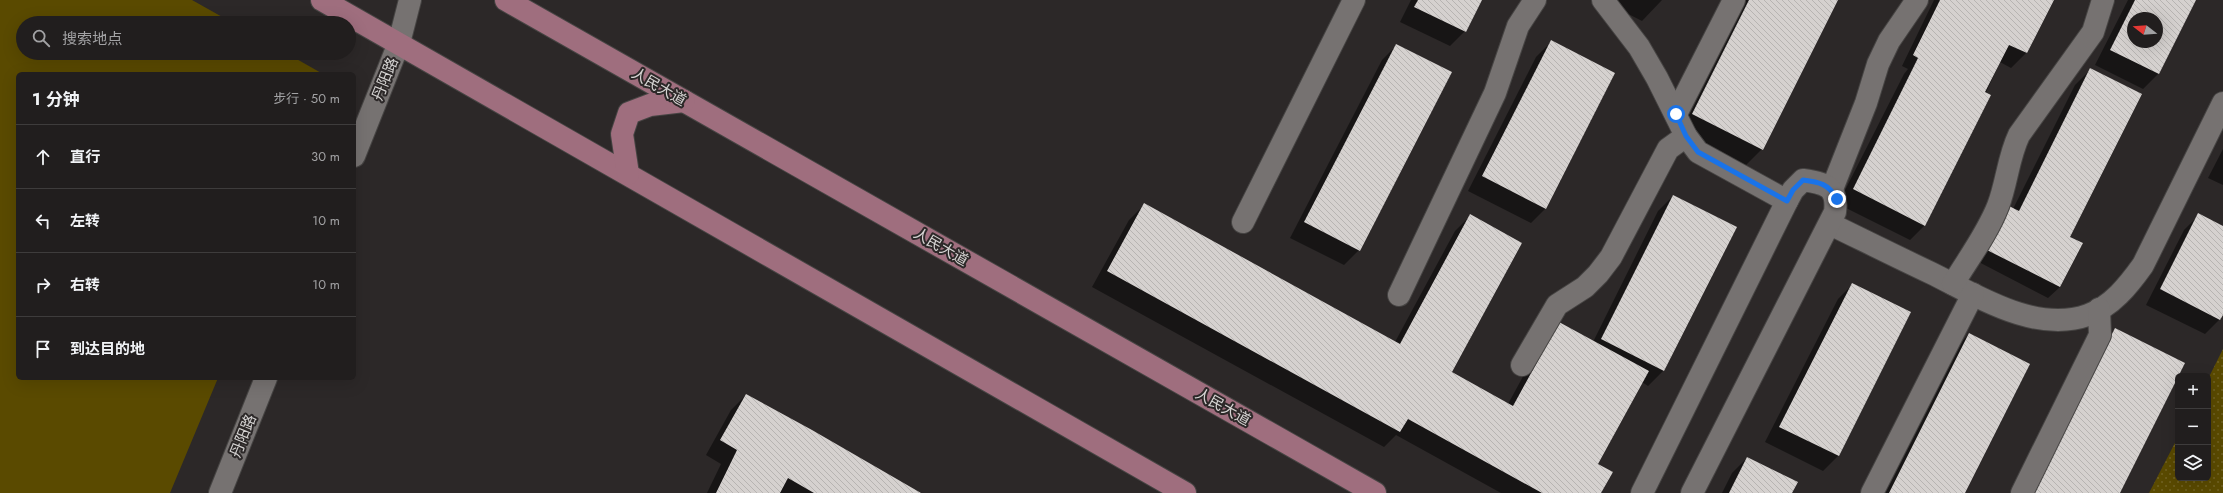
<!DOCTYPE html>
<html lang="zh">
<meta charset="utf-8">
<style>
:root{--surface:#211e1e;--page:#292727;--text:#f1f3f6;--muted:#a2a2a4;--line:#3e3c3c}
body{margin:0;font-family:Jost,"Noto Sans SC",sans-serif;background:var(--page);color:var(--text)}
.controls{position:absolute;right:12px;bottom:12px;display:grid;overflow:hidden;border-radius:6px;box-shadow:0 4px 16px #0002}
.controls button{width:36px;height:36px;display:grid;place-items:center;padding:0;border:0;border-bottom:1px solid var(--line);background:var(--surface);color:var(--text);font:20px sans-serif}
.compass{position:absolute;left:2127px;top:12px;width:36px;height:36px;border-radius:50%;background:var(--surface);box-shadow:0 4px 16px #0002;rotate:287deg}
.stop{position:absolute;width:12px;height:12px;margin:-9px;border:3px solid #1a73e8;border-radius:50%;background:#fff}
.stop.end{background:#1a73e8;border-color:#fff;box-shadow:0 1px 4px #0008}
.list{margin:0;padding:0;list-style:none}
h2{display:flex;justify-content:space-between;align-items:center;height:52px;margin:0;padding:0 16px;font-size:17px}
h2 small{font-size:13px;font-weight:400;color:var(--muted)}
.list li{display:grid;grid-template-columns:26px 1fr auto;gap:12px;align-items:center;box-sizing:border-box;height:64px;padding:0 16px;border-top:1px solid var(--line)}
.list b{display:block;font-size:15px;white-space:nowrap}
.list em{font-size:13px;font-style:normal;color:var(--muted)}
.icon{flex:none;width:22px;height:22px;fill:none;stroke:currentColor;stroke-width:2;stroke-linecap:round;stroke-linejoin:round}
.map{position:relative;flex:none;width:2223px;height:493px;overflow:hidden}
.search{position:absolute;background:var(--surface);box-shadow:0 4px 16px #0002;left:16px;top:16px;width:340px;height:44px;display:flex;align-items:center;gap:10px;box-sizing:border-box;padding:0 14px;border-radius:22px;color:var(--muted);font-size:15px}
.panel{position:absolute;background:var(--surface);box-shadow:0 4px 16px #0002;left:16px;top:72px;width:340px;height:308px;border-radius:6px}
.map>svg:first-child{display:block}
</style>
<div class="map">
<svg width="2223" height="493" viewBox="0 0 2223 493">
<defs>
<pattern id="park-dots" width="8" height="8" patternUnits="userSpaceOnUse"><rect width="8" height="8" fill="#5a4a00"/><path d="M2 2h.1M6 6h.1" fill="none" stroke="#716324" stroke-width="1.8" stroke-linecap="round"/></pattern>
<pattern id="building-back-hatch" width="6" height="6" patternUnits="userSpaceOnUse"><rect width="6" height="6" fill="#d5d1cf"/><path d="M-1 5l2 2M0 0l6 6M5-1l2 2" fill="none" stroke="#b7b4b2"/></pattern>
</defs>
<rect width="100%" height="100%" fill="#2c2828"/>
<polygon fill="#5a4a00" points="0,0 192,0 233,23 23,23 23,53 286,53 323,74 18,74 18,378 218,378 170,493 0,493"/>
<polygon fill="url(#park-dots)" points="2223,349 2223,493 2149,493 2178,437 2178,478 2208,478 2208,379"/>
<g fill="#0007" fill-rule="evenodd">
<polygon points="1411,0 1481,0 1465,31 1450,46 1400,22"/>
<polygon points="1601,0 1662,0 1642,21"/>
<polygon points="1741,0 1837,0 1762,149 1744,167 1675,132"/>
<polygon points="1934,0 2052,0 2026,53 2011,68 2000,62 1925,225 1910,240 1838,204 1904,74 1908,69 1902,66"/>
<path d="M2128,0h67l-37,74 -15,15 -48,-24zM2133,18h24v24h-24z"/>
<polygon points="1551,42 1546,208 1531,223 1468,191 1536,57"/>
<polygon points="1397,45 1359,250 1344,265 1290,238 1382,60"/>
<polygon points="2090,70 2069,236 2060,287 2048,298 1973,259 2013,209 2075,85"/>
<polygon points="2223,149 2223,185 2208,178"/>
<polygon points="1673,196 1736,227 1663,371 1648,386 1642,382 1597,464 1600,493 1501,493 1396,435 1384,447 1092,287 1129,220 1144,205 1395,342 1455,231 1470,216 1450,373 1508,404 1544,338 1593,342 1658,211"/>
<polygon points="2199,215 2223,227 2223,312 2220,319 2205,334 2146,305 2184,230"/>
<polygon points="1853,284 1910,313 1838,456 1823,471 1765,442 1838,299"/>
<polygon points="1969,334 1964,493 1881,493 1952,352"/>
<polygon points="746,395 919,493 707,493 721,464 706,455 731,410"/>
<polygon points="1747,458 1791,493 1722,493 1732,473"/>
</g>
<g fill="url(#building-back-hatch)" fill-rule="evenodd">
<polygon points="1418,0 1482,0 1466,32 1414,7"/>
<polygon points="1749,0 1838,0 1763,150 1692,114"/>
<polygon points="1940,0 2054,0 2027,53 2009,45 1985,92 1991,95 1925,226 1853,189 1918,58 1913,55"/>
<path d="M2135,0h61l-37,74 -49,-24zM2133,18h24v24h-24z"/>
<polygon points="1551,40 1615,73 1546,209 1482,176"/>
<polygon points="1396,44 1452,72 1360,251 1304,222"/>
<polygon points="2090,68 2142,94 2070,237 2083,243 2060,287 1983,248 2005,204 2019,211"/>
<polygon points="1673,195 1737,227 1664,371 1601,339"/>
<polygon points="1144,203 1400,344 1470,214 1522,243 1452,372 1513,406 1559,322 1649,371 1598,464 1613,472 1601,493 1542,493 1408,419 1400,432 1107,271"/>
<polygon points="2198,213 2223,226 2223,315 2220,320 2160,289"/>
<polygon points="1852,283 1911,312 1839,456 1779,427"/>
<polygon points="2115,328 2185,363 2120,493 2032,493"/>
<polygon points="1969,333 2030,364 1965,493 1889,493"/>
<polygon points="746,394 812,430 921,493 814,493 788,478 780,493 716,493 737,450 720,440"/>
<polygon points="1747,457 1798,482 1792,493 1729,493"/>
</g>
<g fill="none" stroke-linecap="round" stroke-linejoin="round">
<defs>
<g id="minor">
<polyline points="1603,0 1639,47 1657,78 1686,136 1698,152 1787,201"/>
<polyline points="1676,114 1734,0"/>
<polyline points="354,156 399,43 410,0"/>
<polyline points="1832,189 1866,103 1878,64 1889,41 1917,0"/>
<polyline points="1243,222 1354,0"/>
<path d="M1830,224c33,16 67,33 101,49 45,22 104,61 157,42 24,-9 40,-29 55,-50l80,-162"/>
<path d="M1953,284c15,-25 34,-50 45,-78 9,-23 10,-48 21,-71l74,-103 10,-32"/>
<polyline points="1399,295 1495,93 1518,26 1535,0"/>
<polyline points="1522,365 1557,305 1585,287 1598,274 1611,257 1668,149 1686,136"/>
<polyline points="220,493 266,378"/>
<path d="M1642,493l145,-292 6,-11 10,-10c23,3 35,7 32,32l-143,281"/>
<polyline points="1872,493 1973,294"/>
<polyline points="2022,493 2100,335 2099,309"/>
</g>
<g id="major">
<polyline points="322,0 1185,493"/>
<polyline points="506,0 1375,493"/>
<polyline points="628,174 622,134 629,113 650,105 684,101"/>
</g>
</defs>
<use href="#minor" stroke="#464443" stroke-width="24"/>
<use href="#major" stroke="#464443" stroke-width="24"/>
<use href="#minor" stroke="#767271" stroke-width="22"/>
<use href="#major" stroke="#9f6e7e" stroke-width="22"/>
</g>
<g fill="none" stroke-linecap="round" stroke-linejoin="round">
<path stroke="#1a73e8" stroke-width="5" d="M1676,114l10,22 12,16 89,49 6,-11 10,-10c16,2 26,4 34,19"/>
</g>
<g text-anchor="middle" dominant-baseline="central" stroke-width="4" stroke-linejoin="round" paint-order="stroke">
<g font-size="15" fill="#d6d4d3" stroke="#2c2828">
<text transform="translate(385 79) rotate(-68)">丹阳路</text>
<text transform="translate(659 87) rotate(30)">人民大道</text>
<text transform="translate(941 247) rotate(30)">人民大道</text>
<text transform="translate(1223 407) rotate(29)">人民大道</text>
<text transform="translate(243 436) rotate(-68)">丹阳路</text>
</g>
</g>
</svg>
<div class="controls">
<button>+</button>
<button>−</button>
<button><svg class="icon" aria-label="layers" viewBox="0 0 24 24"><path d="M12 4l9 5-9 5-9-5zM3 14l9 5 9-5"/></svg></button>
</div>
<svg class="compass" viewBox="-18 -18 36 36"><path d="M0-13l5 13h-10z" fill="#e53935"/><path d="M0 13l5-13h-10z" fill="#a2a2a4"/></svg>
<div class="stop" style="left:1676px;top:114px"></div>
<div class="stop end" style="left:1837px;top:199px"></div>
<div class="search"><svg class="icon" aria-label="search" viewBox="0 0 24 24"><circle cx="10" cy="10" r="6"/><path d="M15 15l6 6"/></svg>搜索地点</div>
<section class="panel">
<h2>1 分钟<small>步行 · 50 m</small></h2>
<ul class="list">
<li><svg class="icon" aria-label="ahead" viewBox="0 0 24 24"><path d="M12 20V5M6 11l6-6 6 6"/></svg><div><b>直行</b></div><em>30 m</em></li>
<li><svg class="icon" aria-label="left" viewBox="0 0 24 24"><path d="M17 20v-9H6M10 6l-5 5 5 5"/></svg><div><b>左转</b></div><em>10 m</em></li>
<li><svg class="icon" aria-label="right" viewBox="0 0 24 24"><path d="M7 20v-9h11M14 6l5 5-5 5"/></svg><div><b>右转</b></div><em>10 m</em></li>
<li><svg class="icon" aria-label="arrive" viewBox="0 0 24 24"><path d="M6 21V4h12l-3 4 3 4H6"/></svg><div><b>到达目的地</b></div></li>
</ul>
</section>
</div>
